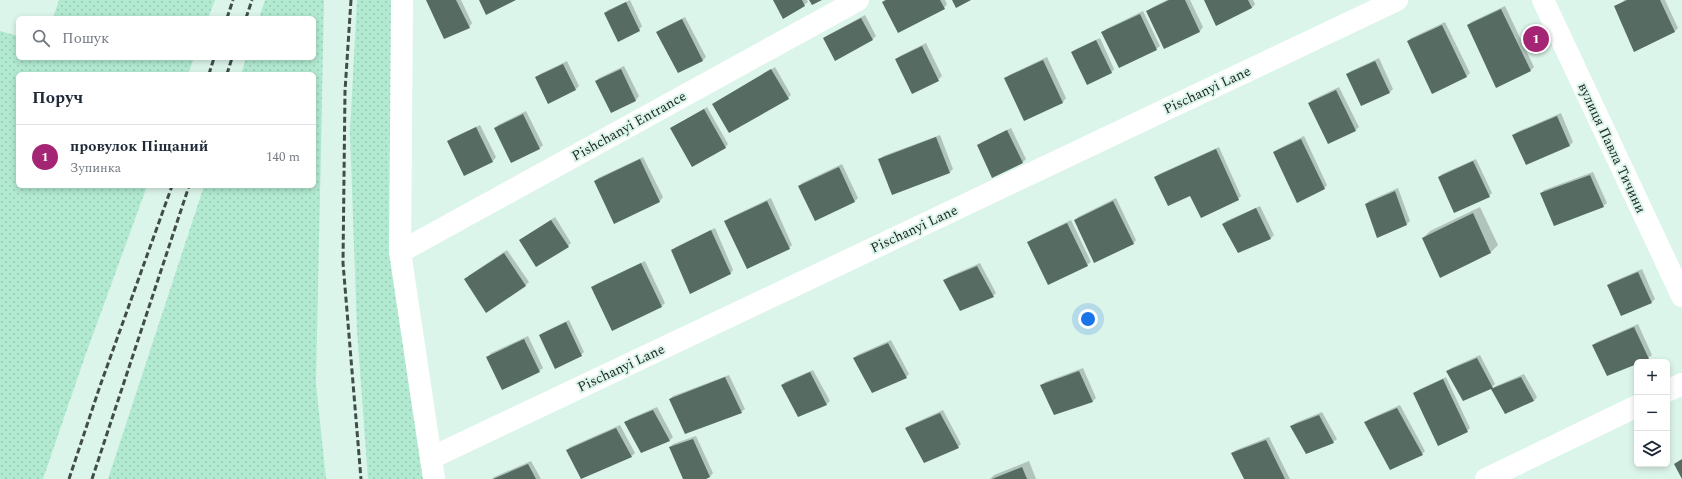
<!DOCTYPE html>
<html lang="uk">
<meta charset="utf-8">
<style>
:root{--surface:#fff;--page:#f6f6f7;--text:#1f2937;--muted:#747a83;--line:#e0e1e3;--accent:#a52575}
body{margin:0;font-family:Spectral,serif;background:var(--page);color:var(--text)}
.controls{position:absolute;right:12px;bottom:12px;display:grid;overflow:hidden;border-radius:6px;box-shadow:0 2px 6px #0003}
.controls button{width:36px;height:36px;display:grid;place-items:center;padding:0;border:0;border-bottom:1px solid var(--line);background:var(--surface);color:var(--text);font:20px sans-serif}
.you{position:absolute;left:1088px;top:319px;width:14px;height:14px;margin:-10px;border:3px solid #fff;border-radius:50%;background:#1a73e8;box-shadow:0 0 0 6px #1a73e833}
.badge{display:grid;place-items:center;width:26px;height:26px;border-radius:50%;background:var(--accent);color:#fff;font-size:13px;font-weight:700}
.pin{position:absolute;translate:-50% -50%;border:2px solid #fff;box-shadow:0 1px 4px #0006}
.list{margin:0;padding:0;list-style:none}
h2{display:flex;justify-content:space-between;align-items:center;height:52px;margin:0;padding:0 16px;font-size:17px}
h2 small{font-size:13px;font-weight:400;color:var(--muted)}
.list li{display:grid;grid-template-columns:26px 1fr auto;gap:12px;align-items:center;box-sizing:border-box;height:64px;padding:0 16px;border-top:1px solid var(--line)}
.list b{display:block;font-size:15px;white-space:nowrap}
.list p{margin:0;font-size:13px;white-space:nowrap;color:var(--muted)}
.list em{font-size:13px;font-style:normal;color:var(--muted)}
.icon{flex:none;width:22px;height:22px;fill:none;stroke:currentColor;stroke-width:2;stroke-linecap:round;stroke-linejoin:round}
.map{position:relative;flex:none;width:1682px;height:479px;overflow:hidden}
.search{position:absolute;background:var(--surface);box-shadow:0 2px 6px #0003;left:16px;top:16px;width:300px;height:44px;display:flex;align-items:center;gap:10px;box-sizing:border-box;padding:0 14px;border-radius:6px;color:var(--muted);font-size:15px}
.panel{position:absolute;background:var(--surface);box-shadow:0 2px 6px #0003;left:16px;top:72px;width:300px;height:116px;border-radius:6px}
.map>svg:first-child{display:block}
</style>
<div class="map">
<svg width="1682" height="479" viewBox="0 0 1682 479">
<defs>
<pattern id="grass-dots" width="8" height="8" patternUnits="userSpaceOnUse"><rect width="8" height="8" fill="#b1e9d1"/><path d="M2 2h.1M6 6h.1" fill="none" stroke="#98c8b3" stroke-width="1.8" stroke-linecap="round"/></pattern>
</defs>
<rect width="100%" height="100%" fill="#dcf5ea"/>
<g fill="url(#grass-dots)">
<polygon points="59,0 215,0 208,18 53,18"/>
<polygon points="265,0 324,0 316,384 326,479 108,479 204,186 314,186 314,74 241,74 246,58 314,58 314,18 259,18"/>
<polygon points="357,0 402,0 400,252 434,479 368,479 357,330 350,132"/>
<polygon points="0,31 18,36 18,58 194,58 188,74 18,74 18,186 147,186 84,359 43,479 0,479"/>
</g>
<g fill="#0003">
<polygon points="427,0 461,0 472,23 469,27"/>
<polygon points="630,0 642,26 639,30 605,13 608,10"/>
<polygon points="774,0 807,0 808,2 804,5"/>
<polygon points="885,0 945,0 947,4 944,8 883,2"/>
<polygon points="1167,0 1190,0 1203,27 1200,31 1165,47 1148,11 1151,8"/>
<polygon points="1205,0 1253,0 1255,4 1252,8"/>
<polygon points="1625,0 1665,0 1678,28 1674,32 1615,7"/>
<polygon points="1505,6 1534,67 1531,70 1468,25 1471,22"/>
<polygon points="1143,11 1160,46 1156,49 1103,32 1106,29"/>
<polygon points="865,15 876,36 873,39 835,59 824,38 828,35"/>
<polygon points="685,17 706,57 703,60 678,72 657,32 661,29"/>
<polygon points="1445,22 1470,73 1466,77 1408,41 1411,38"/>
<polygon points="1100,38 1114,69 1111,73 1072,52 1076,49"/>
<polygon points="926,43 942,76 938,80 913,92 897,59 900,56"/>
<polygon points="1047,57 1066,98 1063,102 1025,120 1005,79 1009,75"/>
<polygon points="1379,58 1393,89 1390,92 1362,105 1347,74 1351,71"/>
<polygon points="567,61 579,86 576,89 549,102 537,78 540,74"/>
<polygon points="624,66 639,96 636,100 611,112 596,81 599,78"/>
<polygon points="775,67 791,95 788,98 714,104"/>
<polygon points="1339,87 1359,127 1356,130 1309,103 1312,100"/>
<polygon points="707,107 728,144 725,148 672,128"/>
<polygon points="526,111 543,145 540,148 511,162 495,129 498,125"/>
<polygon points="1561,113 1573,142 1570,145 1513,136 1517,132"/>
<polygon points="480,125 496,157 493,161 464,174 448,142 452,138"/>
<polygon points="1011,128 1026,159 1022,163 978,145 982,142"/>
<polygon points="940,135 953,169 950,172 880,160 883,156"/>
<polygon points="1304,136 1327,185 1324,189 1274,152 1278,149"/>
<polygon points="1219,147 1241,196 1238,199 1191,194 1155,177 1159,174"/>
<polygon points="643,157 663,197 660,201 615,222 595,181 598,178"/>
<polygon points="1476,159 1492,193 1489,196 1439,177 1442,174"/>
<polygon points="842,164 858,198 855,201 815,220 799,186 802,183"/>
<polygon points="1593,172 1607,203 1603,206 1541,194 1544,190"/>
<polygon points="1398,188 1410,221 1407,224 1366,204 1369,201"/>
<polygon points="771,198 792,245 789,248 726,221 729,218"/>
<polygon points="1116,198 1136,240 1133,244 1075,220 1078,217"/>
<polygon points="1260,206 1274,235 1271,238 1238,252 1223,224 1226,221"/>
<polygon points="1480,207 1498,245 1491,252 1440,277 1423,238 1430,231"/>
<polygon points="555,217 571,243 568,246 520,240"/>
<polygon points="1071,220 1091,262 1087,265 1029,242 1032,239"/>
<polygon points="715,228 733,270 730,274 672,250 676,247"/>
<polygon points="507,250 529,282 525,286 468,276"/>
<polygon points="645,261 665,303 662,306 593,287 596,284"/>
<polygon points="980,263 996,293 993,296 945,280 948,277"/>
<polygon points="1642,269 1655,299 1652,302 1608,286 1612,282"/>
<polygon points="569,320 584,352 581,355 540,335 544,332"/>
<polygon points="1638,324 1652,355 1648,358 1637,363 1593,345 1597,342"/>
<polygon points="528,336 543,368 539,371 488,357 491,353"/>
<polygon points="891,340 909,374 906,377 854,358 857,355"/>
<polygon points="1480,355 1495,384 1492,387 1448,371 1451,368"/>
<polygon points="1083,368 1096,398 1093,401 1055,414 1042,385 1045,382"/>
<polygon points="813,370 830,401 827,404 799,416 782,385 785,382"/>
<polygon points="1524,374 1537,397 1534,401 1492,389 1496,386"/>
<polygon points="729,375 745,409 741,412 670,399 673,396"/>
<polygon points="1446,377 1470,428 1467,431 1414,393 1418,390"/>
<polygon points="1400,405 1425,451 1422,454 1366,422 1369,419"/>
<polygon points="657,407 673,437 670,440 642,452 625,422 629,419"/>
<polygon points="943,410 961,444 958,447 906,428 910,425"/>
<polygon points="1322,412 1337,439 1333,442 1292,426 1295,423"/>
<polygon points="620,425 635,453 632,456 567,450 570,447"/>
<polygon points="696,436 713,473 710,477 703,479 684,479 670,447 673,444"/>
<polygon points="1269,437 1290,479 1245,479 1232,453 1236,450"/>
<polygon points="531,461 541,479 492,479 494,477"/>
<polygon points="1029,461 1036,479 990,479 994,475"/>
</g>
<g fill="#566c63">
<polygon points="426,0 456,0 470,28 444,39"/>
<polygon points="479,0 516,0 486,15"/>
<polygon points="773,0 802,0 805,6 783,19"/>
<polygon points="809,0 822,0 812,5"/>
<polygon points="886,0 940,0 945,9 898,33 882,2"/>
<polygon points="952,0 971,0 956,8"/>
<polygon points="1169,0 1185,0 1200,32 1164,49 1146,11"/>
<polygon points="1204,0 1248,0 1252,8 1216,26"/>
<polygon points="1627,0 1660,0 1675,32 1634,52 1614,6"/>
<polygon points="626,2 640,31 618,42 604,13"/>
<polygon points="1501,9 1531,71 1496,88 1467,25"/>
<polygon points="1140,14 1157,50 1119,68 1101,32"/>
<polygon points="861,18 873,40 835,61 823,38"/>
<polygon points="682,19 703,61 678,73 656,32"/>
<polygon points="1442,25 1467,77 1432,94 1407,41"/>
<polygon points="1096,40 1112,73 1087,85 1071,52"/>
<polygon points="922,46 939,81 912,94 895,59"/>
<polygon points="1043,60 1063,103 1024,121 1004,78"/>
<polygon points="1375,61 1390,93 1361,106 1346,74"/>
<polygon points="563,64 576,90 548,104 535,77"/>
<polygon points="621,69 636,101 611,113 595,81"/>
<polygon points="771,69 789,99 729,133 712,104"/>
<polygon points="1336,90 1356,131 1328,144 1308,103"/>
<polygon points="704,109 726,148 692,167 670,128"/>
<polygon points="523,114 540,149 511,163 494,128"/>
<polygon points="1557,116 1570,146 1526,165 1512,135"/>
<polygon points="476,127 493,162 464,176 447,141"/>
<polygon points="1007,130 1023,163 992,178 977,145"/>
<polygon points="936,137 950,173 892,195 878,159"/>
<polygon points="1301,139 1325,189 1297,203 1273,152"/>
<polygon points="1216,149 1239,200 1201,218 1190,196 1168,206 1154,177"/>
<polygon points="640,159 660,202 614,224 594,181"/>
<polygon points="1473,161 1490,197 1454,213 1438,177"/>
<polygon points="839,167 855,202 815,221 798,186"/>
<polygon points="1590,175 1604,207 1554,226 1540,193"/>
<polygon points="1395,191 1407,225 1377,238 1365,204"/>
<polygon points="767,201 790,249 747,269 724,221"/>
<polygon points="1113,201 1134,244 1094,263 1074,220"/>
<polygon points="1256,208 1271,239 1238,253 1222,224"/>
<polygon points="1473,213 1491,253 1440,278 1422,238"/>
<polygon points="551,220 569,247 536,267 519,240"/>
<polygon points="1067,223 1088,266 1048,285 1027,242"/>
<polygon points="711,230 731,274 690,294 671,250"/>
<polygon points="504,253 526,286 486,313 464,279"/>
<polygon points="641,263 662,307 612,331 591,287"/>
<polygon points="977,266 994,297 960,311 943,280"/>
<polygon points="1638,272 1652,303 1621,316 1607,285"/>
<polygon points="566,322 582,356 555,369 539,335"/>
<polygon points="1634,327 1649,359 1637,362 1637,364 1607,376 1592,345"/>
<polygon points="524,339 540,372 502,390 486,357"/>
<polygon points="888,343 907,378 872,393 853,358"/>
<polygon points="1477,358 1493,388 1521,377 1534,401 1505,414 1491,389 1463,401 1446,371"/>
<polygon points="1079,371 1093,402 1054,415 1040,385"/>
<polygon points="810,372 827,405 798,417 781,385"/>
<polygon points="725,377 742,413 685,434 669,399"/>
<polygon points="1443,379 1468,432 1438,446 1413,393"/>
<polygon points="1397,408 1423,455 1390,470 1364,422"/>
<polygon points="653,410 670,441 641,453 624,422"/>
<polygon points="940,413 959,448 924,463 905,428"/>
<polygon points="1319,415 1334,443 1306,454 1290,426"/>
<polygon points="616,428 632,457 581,479 566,450"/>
<polygon points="693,439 710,477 706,479 683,479 669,447"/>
<polygon points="1266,440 1285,479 1244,479 1231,453"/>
<polygon points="1682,459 1682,479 1674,464"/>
<polygon points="528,464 536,479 493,479"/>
<polygon points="1022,467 1027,479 992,479"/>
</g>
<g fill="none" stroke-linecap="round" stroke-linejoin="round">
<g stroke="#fff" stroke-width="22">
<polyline points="402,0 400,252 434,479"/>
<polyline points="400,252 858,0"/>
<polyline points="1667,391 1682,384"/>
<polyline points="431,458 1397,0"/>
<polyline points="1486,479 1637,406"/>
</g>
<polyline stroke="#fff" stroke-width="22" points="1543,0 1682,296"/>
<g stroke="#414d48" stroke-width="3" stroke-dasharray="6 3" stroke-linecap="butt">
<polyline points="351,0 345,91 343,263 361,479"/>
<polyline points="227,18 233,0"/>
<polyline points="246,18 252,0"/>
<polyline points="209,74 214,58"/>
<polyline points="227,74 232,58"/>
<polyline points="69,479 100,386 172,186"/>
<polyline points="92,479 189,186"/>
</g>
</g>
<g text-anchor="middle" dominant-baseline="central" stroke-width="4" stroke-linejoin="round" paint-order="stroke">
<g font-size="14" fill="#1d2622" stroke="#dcf5ea">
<text transform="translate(1207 90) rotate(-25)">Pischanyi Lane</text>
<text transform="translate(629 126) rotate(-29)">Pishchanyi Entrance</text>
<text transform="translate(1612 148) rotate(65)">вулиця Павла Тичини</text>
<text transform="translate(914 229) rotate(-25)">Pischanyi Lane</text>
<text transform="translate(621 368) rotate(-25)">Pischanyi Lane</text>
</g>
</g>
</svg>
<div class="controls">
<button>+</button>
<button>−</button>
<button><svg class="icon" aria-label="layers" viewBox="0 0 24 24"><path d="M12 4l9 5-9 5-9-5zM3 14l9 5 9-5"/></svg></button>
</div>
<div class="you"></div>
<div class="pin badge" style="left:1536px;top:39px">1</div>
<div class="search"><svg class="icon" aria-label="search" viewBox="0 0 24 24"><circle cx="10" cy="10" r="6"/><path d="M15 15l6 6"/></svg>Пошук</div>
<section class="panel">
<h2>Поруч<small></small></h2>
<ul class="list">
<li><span class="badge">1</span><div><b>провулок Піщаний</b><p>Зупинка</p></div><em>140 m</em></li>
</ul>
</section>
</div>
